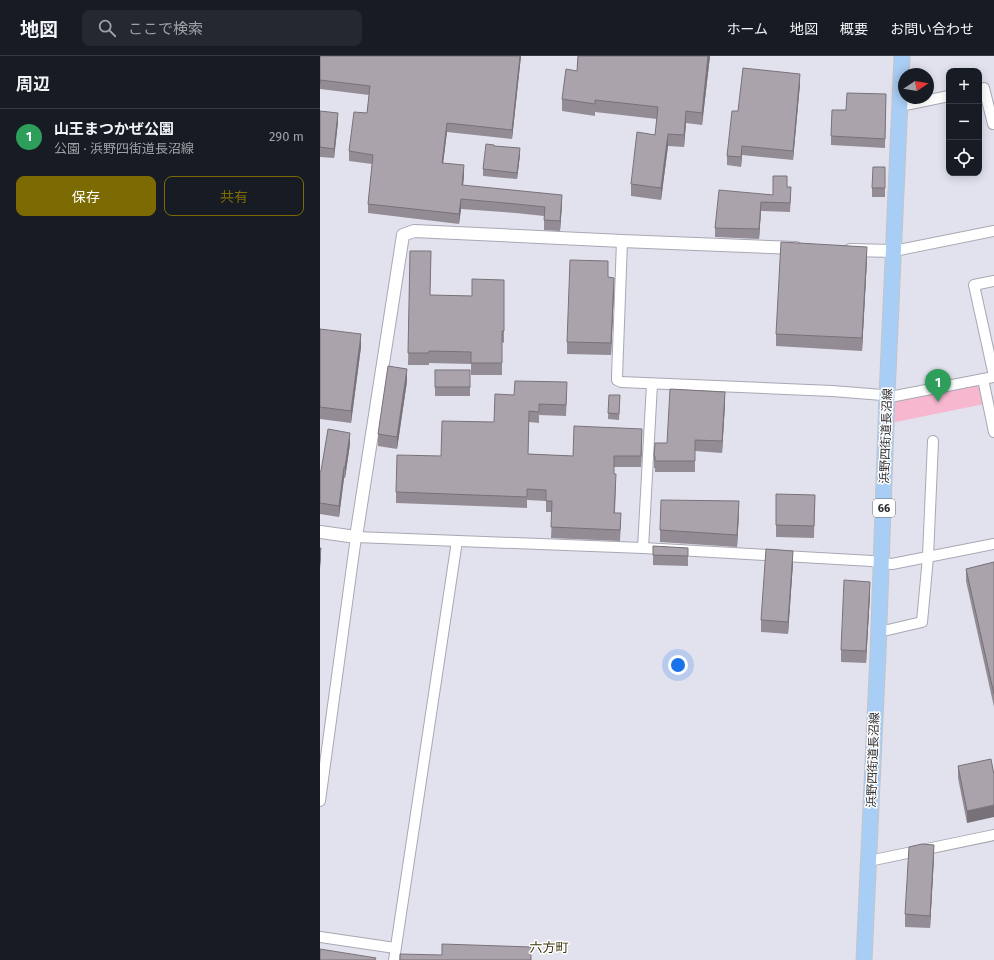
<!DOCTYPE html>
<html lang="ja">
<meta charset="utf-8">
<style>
:root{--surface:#171b24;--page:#242831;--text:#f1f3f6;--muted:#9ea1a6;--line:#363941;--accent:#7c6b03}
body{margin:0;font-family:"Fira Sans","Noto Sans JP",sans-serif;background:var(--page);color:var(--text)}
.controls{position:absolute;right:12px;top:12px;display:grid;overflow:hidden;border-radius:8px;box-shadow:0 2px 10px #0003}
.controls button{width:36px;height:36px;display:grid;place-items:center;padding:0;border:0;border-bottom:1px solid var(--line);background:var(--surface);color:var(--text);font:20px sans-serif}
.compass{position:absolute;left:578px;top:12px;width:36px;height:36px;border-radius:50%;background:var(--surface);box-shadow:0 2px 10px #0003;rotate:78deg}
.you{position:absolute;left:358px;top:609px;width:14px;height:14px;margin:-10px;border:3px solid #fff;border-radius:50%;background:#1a73e8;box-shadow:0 0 0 6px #1a73e833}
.badge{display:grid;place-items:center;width:26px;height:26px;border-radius:50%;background:var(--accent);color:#fff;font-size:13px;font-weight:700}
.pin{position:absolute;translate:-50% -33px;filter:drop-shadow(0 1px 2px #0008)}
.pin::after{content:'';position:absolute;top:21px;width:14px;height:12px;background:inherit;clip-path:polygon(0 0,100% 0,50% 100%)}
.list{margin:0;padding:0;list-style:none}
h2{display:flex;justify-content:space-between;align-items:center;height:52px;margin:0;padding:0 16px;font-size:17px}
h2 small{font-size:13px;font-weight:400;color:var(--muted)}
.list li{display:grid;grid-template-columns:26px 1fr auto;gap:12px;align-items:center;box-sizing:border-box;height:56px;padding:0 16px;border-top:1px solid var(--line)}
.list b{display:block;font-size:15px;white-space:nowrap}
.list p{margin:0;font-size:13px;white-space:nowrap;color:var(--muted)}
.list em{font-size:13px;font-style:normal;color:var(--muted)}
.actions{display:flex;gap:8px;padding:12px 16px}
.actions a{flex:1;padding:9px 0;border:1px solid var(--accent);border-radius:8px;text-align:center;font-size:14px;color:var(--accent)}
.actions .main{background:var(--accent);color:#fff}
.icon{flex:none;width:22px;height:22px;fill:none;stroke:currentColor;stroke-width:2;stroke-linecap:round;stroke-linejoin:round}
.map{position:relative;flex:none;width:674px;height:904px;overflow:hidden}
header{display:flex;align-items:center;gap:24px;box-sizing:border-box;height:56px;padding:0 20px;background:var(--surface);border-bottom:1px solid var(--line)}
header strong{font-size:19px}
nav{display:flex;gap:22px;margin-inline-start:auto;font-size:14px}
.search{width:280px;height:36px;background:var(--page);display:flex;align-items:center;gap:10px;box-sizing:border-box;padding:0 14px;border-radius:8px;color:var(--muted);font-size:15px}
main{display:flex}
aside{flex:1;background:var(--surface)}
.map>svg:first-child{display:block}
</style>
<header>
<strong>地図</strong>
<div class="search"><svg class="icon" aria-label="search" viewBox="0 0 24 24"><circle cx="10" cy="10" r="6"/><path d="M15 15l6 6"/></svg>ここで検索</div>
<nav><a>ホーム</a><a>地図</a><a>概要</a><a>お問い合わせ</a></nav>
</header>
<main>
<aside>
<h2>周辺<small></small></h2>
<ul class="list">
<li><span class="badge" style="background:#2e9e5b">1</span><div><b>山王まつかぜ公園</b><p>公園 · 浜野四街道長沼線</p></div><em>290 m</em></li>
</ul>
<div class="actions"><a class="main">保存</a><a>共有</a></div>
</aside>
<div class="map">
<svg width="674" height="904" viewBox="0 0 674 904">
<rect width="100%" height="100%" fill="#e2e2ef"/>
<polygon fill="#f7b7cf" points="659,327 664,348 571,367 573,344"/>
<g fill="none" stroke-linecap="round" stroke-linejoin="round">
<defs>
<g id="minor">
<polyline points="664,32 673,68"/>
<polyline points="580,50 629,40"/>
<polyline points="302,185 297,321 297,324 301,326 512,335 575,340 674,321"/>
<polyline points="574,195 674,175"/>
<polyline points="674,225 654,229 674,320"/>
<polyline points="663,323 674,376"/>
<polyline points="323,492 332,328"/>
<polyline points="559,576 602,566 608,501 613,385"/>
<polyline points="0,745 36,481 323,492 552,505 562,507 572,508 674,488"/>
<polyline points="549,805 674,779"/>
<polyline points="0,881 75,892"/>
<polyline points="74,904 137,485"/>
</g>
<g id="tertiary">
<polyline points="530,194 574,195"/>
<polyline points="0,476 36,481 83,179 94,175 302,185 476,192"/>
</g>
<polyline id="primary" points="544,904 558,597 567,340 582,0"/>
</defs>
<use href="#minor" stroke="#a8a8b4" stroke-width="12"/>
<use href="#tertiary" stroke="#a8a8b4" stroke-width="14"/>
<use href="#primary" stroke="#c4c4c6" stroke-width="17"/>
<use href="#minor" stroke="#fff" stroke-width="10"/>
<use href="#tertiary" stroke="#fff" stroke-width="12"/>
<use href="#primary" stroke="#a9cef6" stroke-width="15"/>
</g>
<g fill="#938c94">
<polygon points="0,0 201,0 192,83 127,76 123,107 144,119 143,130 242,148 240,175 224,174 224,160 196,157 141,153 139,168 48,157 48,148 52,108 29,105 29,95 47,57 49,39 0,33"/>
<polygon points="258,0 390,0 382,69 366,67 364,91 348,90 341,144 311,140 311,128 335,79 337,63 275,56 275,60 242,55 242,43 257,15"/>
<polygon points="480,28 473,104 422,99 421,111 407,109 407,100 418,55"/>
<polygon points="566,38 565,92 511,89 511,80 526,54"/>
<polygon points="0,55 18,66 14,102 0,101"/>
<polygon points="174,90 200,99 197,123 163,120 163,113"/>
<polygon points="565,121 565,141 552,141 552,132"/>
<polygon points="467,131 471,140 470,156 441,155 439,183 395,181 395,172"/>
<polygon points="90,195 110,239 152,240 184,224 184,287 182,286 182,319 151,319 151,308 109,307 109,309 88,309"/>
<polygon points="547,203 542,295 456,290 456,278"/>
<polygon points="288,221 294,234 291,299 247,298 247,286"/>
<polygon points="0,273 41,291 31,367 0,363"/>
<rect x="115" y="314" width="35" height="26"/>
<polygon points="87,325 77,393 58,390 58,378"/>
<polygon points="247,337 246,360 219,359 219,367 209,366 208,398 253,400 322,384 321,411 294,411 294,418 296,429 295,457 301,468 300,485 231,482 232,456 226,456 226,445 207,444 207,452 76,447 76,436 121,400 174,366 194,339"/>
<polygon points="289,339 300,339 299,364 288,363"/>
<polygon points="405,348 402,397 375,395 375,416 335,416 335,412 334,412 334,400 347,387"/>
<polygon points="30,388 25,422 24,422 19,461 0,458 0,415 1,415"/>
<polygon points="495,439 494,482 456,481 456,469"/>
<polygon points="419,457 417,491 340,486 340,474"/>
<polygon points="333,490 368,492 368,510 333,509"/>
<polygon points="674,506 674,651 646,525 646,513"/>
<polygon points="473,507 468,578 441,576 441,564"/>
<polygon points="550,538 546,607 521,606 521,594"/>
<polygon points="671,703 647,767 638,722 638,710"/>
<polygon points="614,801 610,872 585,871 585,858"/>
</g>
<g fill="#787278">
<polygon points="200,0 201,0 192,83 192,74"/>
<polygon points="388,0 390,0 382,69 382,57"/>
<polygon points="480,18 480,28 473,104 473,95"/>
<polygon points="366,55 366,67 364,91 364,79"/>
<polygon points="18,57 18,66 14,102 14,93"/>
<polygon points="127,67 127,76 122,116 122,107"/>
<polygon points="348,78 348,90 341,144 341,132"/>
<polygon points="422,90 422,99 421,111 421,101"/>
<polygon points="200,92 200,99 197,123 197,117"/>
<polygon points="144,109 144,119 142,139 142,129"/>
<polygon points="242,139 242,148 240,175 240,165"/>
<polygon points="141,143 141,153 139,168 139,158"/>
<polygon points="441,146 441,155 439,183 439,173"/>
<polygon points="547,191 547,203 542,295 542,282"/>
<polygon points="294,222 294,234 291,299 291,287"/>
<polygon points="41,278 41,291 31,367 31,355"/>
<polygon points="87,313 87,325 77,393 77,381"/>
<polygon points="405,336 405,348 402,397 402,385"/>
<polygon points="322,373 322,384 321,411 321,400"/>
<polygon points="30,377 30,388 25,422 25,411"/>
<polygon points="24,411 24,422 19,461 19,450"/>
<polygon points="419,445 419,457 417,491 417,479"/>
<polygon points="1,492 1,504 0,512 0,500"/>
<polygon points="473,495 473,507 468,578 468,566"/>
<polygon points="550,526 550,538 546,607 546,595"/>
<polygon points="674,749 674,761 647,767 647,755"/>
<polygon points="614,789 614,801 610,872 610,860"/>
</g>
<g fill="#aba3ac" stroke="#787278">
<polygon points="0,0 200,0 192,74 127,67 122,107 144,109 142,129 242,139 240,165 224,164 225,151 196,148 141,143 139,158 48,148 53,99 29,95 34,56 47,57 50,30 0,24 0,28"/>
<polygon points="258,0 388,0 382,57 366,55 364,79 348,78 341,132 311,128 317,76 335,79 338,51 275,44 275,48 242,43 246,13 257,15"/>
<polygon points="423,12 480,18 473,95 422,90 421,101 407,100 412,55 418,55"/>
<polygon points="527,37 566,38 565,83 511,80 512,54 526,54"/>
<polygon points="0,55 18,57 14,93 0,91"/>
<polygon points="166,88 174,89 174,90 200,92 197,117 163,113"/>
<polygon points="553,111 565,111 565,132 552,132"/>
<polygon points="453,120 467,120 467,131 471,131 470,147 441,146 439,173 395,172 399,134 453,139"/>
<polygon points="461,186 547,191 542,282 456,278"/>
<polygon points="90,195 111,195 110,239 152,240 152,223 184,224 184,275 182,275 182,307 151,307 151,296 109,295 109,297 88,297"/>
<polygon points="250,204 288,205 288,221 294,222 291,287 247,286"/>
<polygon points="0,273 41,278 31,355 0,351"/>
<polygon points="68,310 87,313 77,381 58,378"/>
<rect x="115" y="314" width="35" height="17"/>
<polygon points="195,325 247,326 246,349 219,348 219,356 209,355 208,398 253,400 254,370 322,373 321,400 294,400 294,418 296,418 294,457 301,457 300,474 231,471 232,445 226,445 226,434 207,433 207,441 76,436 77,399 121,400 122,365 174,366 175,338 194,339"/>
<polygon points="350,333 405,336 402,385 375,384 375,405 335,405 335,400 334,400 335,387 347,387"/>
<polygon points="289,339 300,339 299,358 288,357"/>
<polygon points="8,373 30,377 25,411 24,411 19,450 0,447 0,415 1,415"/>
<polygon points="456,438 495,439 494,470 456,469"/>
<polygon points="341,444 419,445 417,479 340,474"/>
<polygon points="333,490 368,492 368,500 333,499"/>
<polygon points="0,492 1,492 0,500"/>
<polygon points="446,493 473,495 468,566 441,564"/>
<polygon points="674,506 674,638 646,513"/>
<polygon points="524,524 550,526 546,595 521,594"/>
<polygon points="671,703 674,719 674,749 647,755 638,710"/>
<polygon points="602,788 614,789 610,860 585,858 589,791"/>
<polygon points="122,888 211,891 211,904 80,904 80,898 122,899"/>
<polygon points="0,893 56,902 55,904 0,904"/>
</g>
<g text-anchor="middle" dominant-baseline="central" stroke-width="3" stroke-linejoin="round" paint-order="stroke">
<rect fill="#fff" stroke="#6d6d70" stroke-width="1" x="553" y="443" width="22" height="18" rx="3"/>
<g font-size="11" font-weight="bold" fill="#2e2e33">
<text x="564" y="452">66</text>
</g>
<g font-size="12" fill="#2e2e33" stroke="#fff">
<text transform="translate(566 380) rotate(-88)">浜野四街道長沼線</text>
<text transform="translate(553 704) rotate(-88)">浜野四街道長沼線</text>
</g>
<g font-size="13" fill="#3a3207" stroke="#fff">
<text x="229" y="891">六方町</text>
</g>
</g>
</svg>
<div class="controls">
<button>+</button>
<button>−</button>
<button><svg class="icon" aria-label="locate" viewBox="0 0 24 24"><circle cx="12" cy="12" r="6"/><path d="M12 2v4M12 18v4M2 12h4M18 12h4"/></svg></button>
</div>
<svg class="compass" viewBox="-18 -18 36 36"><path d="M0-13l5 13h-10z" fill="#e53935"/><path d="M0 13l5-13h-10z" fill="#9ea1a6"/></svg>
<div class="you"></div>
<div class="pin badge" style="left:618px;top:346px;background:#2e9e5b">1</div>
</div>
</main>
